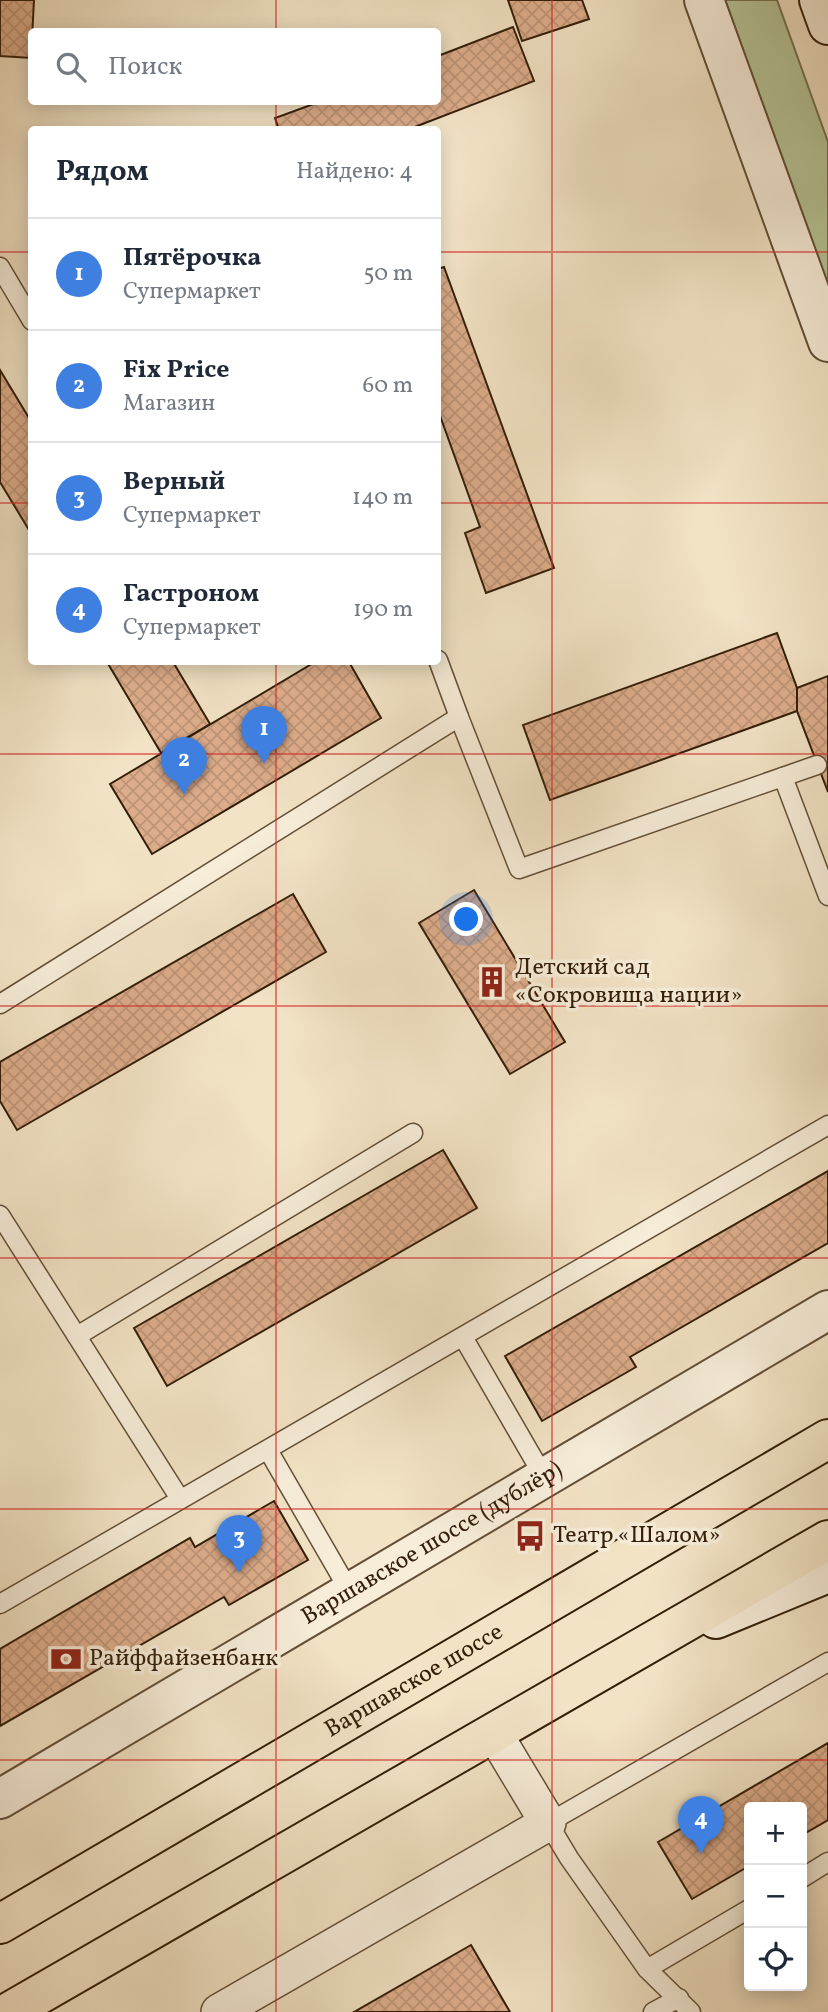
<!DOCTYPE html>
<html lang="ru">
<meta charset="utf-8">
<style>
:root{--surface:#fff;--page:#f2f2f3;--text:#1f2937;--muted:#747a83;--line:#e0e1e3;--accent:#8f2418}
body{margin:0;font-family:Vollkorn,serif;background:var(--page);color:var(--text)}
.controls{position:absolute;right:21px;bottom:21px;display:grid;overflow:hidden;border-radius:7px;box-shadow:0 4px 18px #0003}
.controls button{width:63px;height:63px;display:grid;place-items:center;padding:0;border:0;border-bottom:2px solid var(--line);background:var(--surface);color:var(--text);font:35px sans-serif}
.you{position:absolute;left:467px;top:920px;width:24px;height:24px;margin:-18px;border:5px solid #fff;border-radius:50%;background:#1a73e8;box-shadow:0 0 0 10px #1a73e833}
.badge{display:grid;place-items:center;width:46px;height:46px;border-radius:50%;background:var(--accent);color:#fff;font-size:23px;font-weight:700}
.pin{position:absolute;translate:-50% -58px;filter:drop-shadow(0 2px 4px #0008)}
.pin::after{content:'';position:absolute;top:37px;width:24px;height:21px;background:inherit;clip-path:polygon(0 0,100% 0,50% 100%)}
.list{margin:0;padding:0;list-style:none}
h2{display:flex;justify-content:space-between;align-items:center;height:91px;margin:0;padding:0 28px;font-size:30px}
h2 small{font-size:23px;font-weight:400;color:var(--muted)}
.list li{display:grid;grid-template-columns:46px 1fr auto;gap:21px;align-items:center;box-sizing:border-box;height:112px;padding:0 28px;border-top:2px solid var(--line)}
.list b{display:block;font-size:26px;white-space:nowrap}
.list p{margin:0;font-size:23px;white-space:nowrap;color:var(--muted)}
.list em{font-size:23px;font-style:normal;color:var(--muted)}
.icon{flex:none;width:38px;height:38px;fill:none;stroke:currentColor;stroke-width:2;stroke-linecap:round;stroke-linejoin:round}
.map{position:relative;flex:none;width:828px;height:2012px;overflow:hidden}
.search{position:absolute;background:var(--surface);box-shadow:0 4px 18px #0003;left:28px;top:28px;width:413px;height:77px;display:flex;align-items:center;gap:18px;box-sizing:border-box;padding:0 24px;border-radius:7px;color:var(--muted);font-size:26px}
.panel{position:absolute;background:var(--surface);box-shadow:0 4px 18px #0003;left:28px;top:126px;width:413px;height:539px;border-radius:7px}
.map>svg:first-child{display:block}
</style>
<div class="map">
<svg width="828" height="2012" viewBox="0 0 828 2012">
<defs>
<pattern id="building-cross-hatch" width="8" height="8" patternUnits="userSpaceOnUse" patternTransform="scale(1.75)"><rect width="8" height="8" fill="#ddad8b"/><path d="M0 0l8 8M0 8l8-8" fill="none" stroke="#be9476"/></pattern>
</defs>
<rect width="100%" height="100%" fill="#f2e3c5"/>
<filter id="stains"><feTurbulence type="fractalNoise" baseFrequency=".00286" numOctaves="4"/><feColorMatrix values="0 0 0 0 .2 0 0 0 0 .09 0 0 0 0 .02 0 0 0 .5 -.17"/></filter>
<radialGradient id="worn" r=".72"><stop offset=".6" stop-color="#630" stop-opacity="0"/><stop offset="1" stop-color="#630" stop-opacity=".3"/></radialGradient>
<polygon fill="#b6c598" stroke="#747250" stroke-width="2" points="725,0 777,0 828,142 828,285"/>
<g fill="url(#building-cross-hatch)" stroke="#331e08" stroke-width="2">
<polygon points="0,0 34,0 31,58 0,56"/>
<polygon points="508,0 582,0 589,19 522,41"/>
<polygon points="513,27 534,81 407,130 279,130 275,118 319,102 438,102 438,56"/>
<polygon points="444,267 554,568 486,593 465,533 480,527 438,410 438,269"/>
<polygon points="0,370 32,423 32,535 0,482"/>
<polygon points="777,633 797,688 797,711 550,800 523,725"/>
<polygon points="107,662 173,662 210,724 161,753"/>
<polygon points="315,662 349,662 381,718 152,854 110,784"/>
<polygon points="828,676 828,792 797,711 797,688"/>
<polygon points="474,890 565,1042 510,1074 419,923"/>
<polygon points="293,894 326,952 17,1130 0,1101 0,1062"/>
<polygon points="443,1150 477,1208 167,1386 134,1328"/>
<polygon points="828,1171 828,1243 630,1357 636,1367 542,1421 505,1356"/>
<polygon points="274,1501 308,1560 229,1605 224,1597 0,1726 0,1649 190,1538 195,1547"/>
<polygon points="828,1743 828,1820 802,1835 802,1807 749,1807 749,1866 692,1899 658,1842"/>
<polygon points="471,1945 510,2012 354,2012"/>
</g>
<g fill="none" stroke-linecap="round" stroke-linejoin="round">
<defs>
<g id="service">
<polyline points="0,267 32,321"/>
<polyline points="438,660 459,717"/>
<polyline points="783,777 828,896"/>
<polyline points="0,1004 459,717 519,869 817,765"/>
<polyline points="0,1215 180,1499"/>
<polyline points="77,1336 413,1133"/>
<polyline points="463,1337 544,1477"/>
<polyline points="268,1450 350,1592"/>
<polyline points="0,1604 828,1125"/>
<polyline points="802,1878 828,1862"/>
<polyline points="647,1969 749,1909"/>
<polyline points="653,2012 679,1998"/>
<polyline points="691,2012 647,1969 569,1858 548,1823 828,1662"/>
</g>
<polyline id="minor" points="219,2012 548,1823 494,1733"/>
<g id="tertiary">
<polyline points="704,0 828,342"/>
<path id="s1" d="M0,1799l828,-489"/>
</g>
<g id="secondary">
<polyline points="819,0 828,25"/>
<polyline points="716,1619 828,1573"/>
</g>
<g id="primary">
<path id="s2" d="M0,1924l828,-485"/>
<polyline points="9,2012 828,1540"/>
</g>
</defs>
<use href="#service" stroke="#634f37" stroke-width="21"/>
<use href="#minor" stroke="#634f37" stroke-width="38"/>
<use href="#tertiary" stroke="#634f37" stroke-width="42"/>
<use href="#secondary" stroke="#331e08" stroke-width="42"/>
<use href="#primary" stroke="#331e08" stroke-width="42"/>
<use href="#service" stroke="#f7edd9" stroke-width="18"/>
<use href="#minor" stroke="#f7edd9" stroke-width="35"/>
<use href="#tertiary" stroke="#f7edd9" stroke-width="38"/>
<use href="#secondary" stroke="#f7edd9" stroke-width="38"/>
<use href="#primary" stroke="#f2e3c5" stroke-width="38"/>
</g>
<path fill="none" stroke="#d62828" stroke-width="2" stroke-opacity="0.55" d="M276,0v32M552,0v2012M276,102v28M0,252h32M438,252h390M0,503h32M438,503h390M276,662v1350M0,754h828M0,1006h828M0,1258h828M0,1509h828M0,1760h828"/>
<defs>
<symbol id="building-bare" viewBox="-9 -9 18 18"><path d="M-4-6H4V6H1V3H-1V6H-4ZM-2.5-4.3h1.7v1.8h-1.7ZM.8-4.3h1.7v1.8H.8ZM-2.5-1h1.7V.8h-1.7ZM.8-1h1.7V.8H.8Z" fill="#8f2418" stroke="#f7edd9" stroke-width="2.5" paint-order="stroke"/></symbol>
<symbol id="bus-bare" viewBox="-9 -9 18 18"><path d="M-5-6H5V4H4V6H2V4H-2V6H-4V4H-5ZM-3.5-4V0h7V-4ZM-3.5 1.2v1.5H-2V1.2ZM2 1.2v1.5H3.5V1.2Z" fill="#8f2418" stroke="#f7edd9" stroke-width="2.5" paint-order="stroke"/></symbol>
<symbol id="bank-bare" viewBox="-9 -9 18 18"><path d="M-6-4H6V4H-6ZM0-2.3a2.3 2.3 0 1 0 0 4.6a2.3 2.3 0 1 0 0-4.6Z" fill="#8f2418" stroke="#f7edd9" stroke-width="2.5" paint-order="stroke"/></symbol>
</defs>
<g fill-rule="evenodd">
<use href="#building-bare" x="470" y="960" width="44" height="44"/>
<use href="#bus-bare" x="508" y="1514" width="44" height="44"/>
<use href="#bank-bare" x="44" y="1637" width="44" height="44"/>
</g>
<g text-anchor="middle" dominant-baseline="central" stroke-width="7" stroke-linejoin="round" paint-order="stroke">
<g font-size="24" fill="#331e08" stroke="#f7edd9" text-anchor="start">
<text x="515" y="968">Детский сад<tspan x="515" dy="28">«Сокровища нации»</tspan></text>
<text x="553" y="1536">Театр «Шалом»</text>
<text x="89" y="1659">Райффайзенбанк</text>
</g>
<g font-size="24" fill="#331e08" stroke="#f7edd9">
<text stroke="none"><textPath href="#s1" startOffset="502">Варшавское шоссе (дублёр)</textPath></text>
<text stroke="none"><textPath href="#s2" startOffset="480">Варшавское шоссе</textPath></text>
</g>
</g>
<rect width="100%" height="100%" filter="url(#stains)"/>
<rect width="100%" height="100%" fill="url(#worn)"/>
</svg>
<div class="controls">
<button>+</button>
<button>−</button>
<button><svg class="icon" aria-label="locate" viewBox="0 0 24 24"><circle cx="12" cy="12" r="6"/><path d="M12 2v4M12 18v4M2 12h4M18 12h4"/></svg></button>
</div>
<div class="you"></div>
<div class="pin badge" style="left:264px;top:764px;background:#3f7fe0">1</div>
<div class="pin badge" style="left:184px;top:795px;background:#3f7fe0">2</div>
<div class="pin badge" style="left:239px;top:1573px;background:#3f7fe0">3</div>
<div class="pin badge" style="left:701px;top:1854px;background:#3f7fe0">4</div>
<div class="search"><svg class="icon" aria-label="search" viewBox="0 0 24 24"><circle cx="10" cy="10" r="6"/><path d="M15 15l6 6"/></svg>Поиск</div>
<section class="panel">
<h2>Рядом<small>Найдено: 4</small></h2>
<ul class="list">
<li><span class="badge" style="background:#3f7fe0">1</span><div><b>Пятёрочка</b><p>Супермаркет</p></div><em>50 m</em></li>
<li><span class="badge" style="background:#3f7fe0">2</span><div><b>Fix Price</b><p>Магазин</p></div><em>60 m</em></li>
<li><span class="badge" style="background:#3f7fe0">3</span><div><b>Верный</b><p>Супермаркет</p></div><em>140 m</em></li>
<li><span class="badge" style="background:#3f7fe0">4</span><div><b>Гастроном</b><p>Супермаркет</p></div><em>190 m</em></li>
</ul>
</section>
</div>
